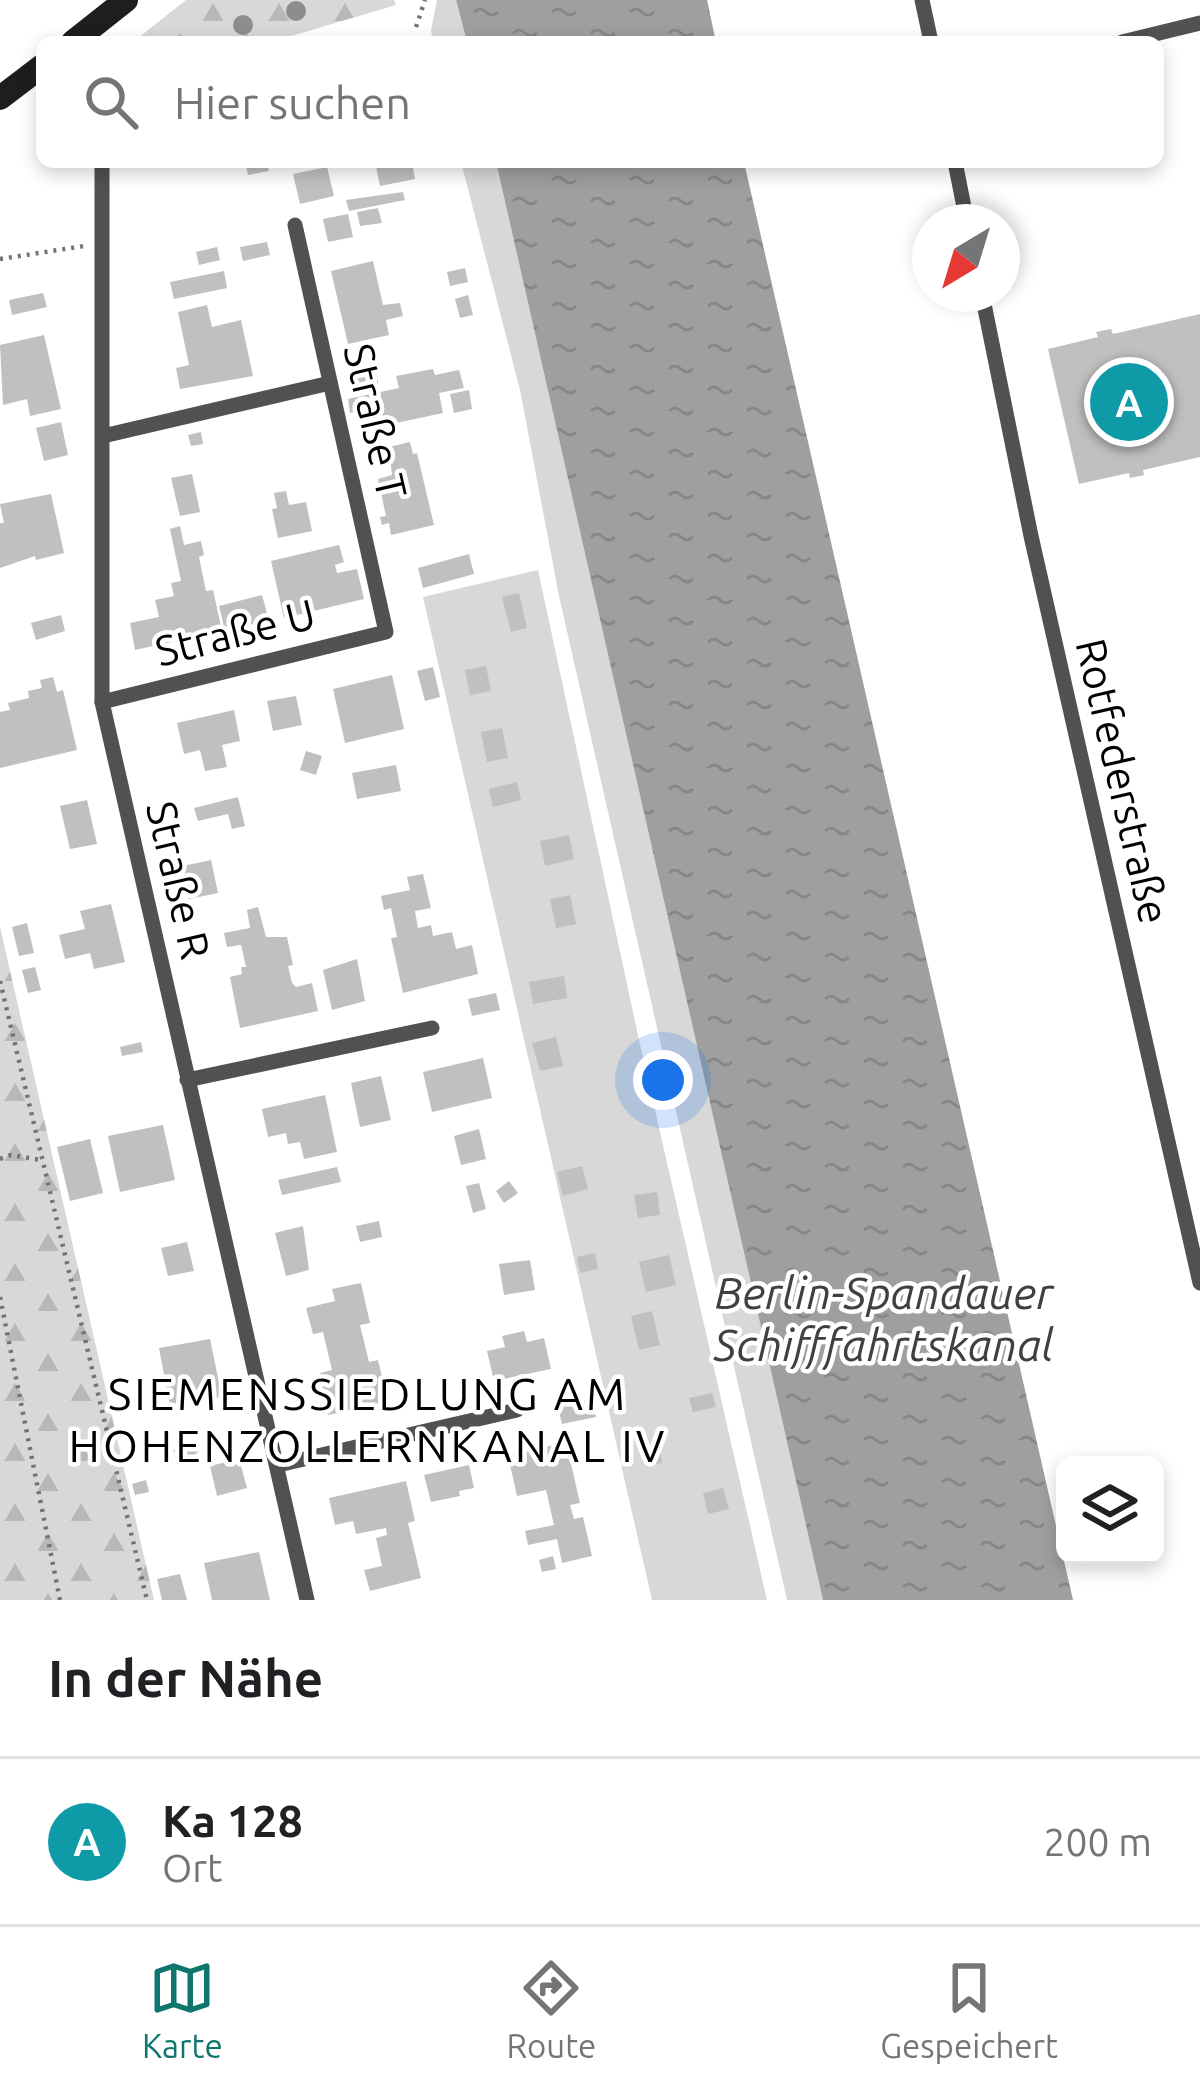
<!DOCTYPE html>
<html lang="de">
<meta charset="utf-8">
<style>
:root{--surface:#fff;--page:#f2f2f2;--text:#202124;--muted:#757577;--line:#e0e0e0;--accent:#0f766e}
body{margin:0;font-family:Ubuntu,sans-serif;background:var(--page);color:var(--text)}
.controls{position:absolute;right:36px;bottom:36px;display:grid;overflow:hidden;border-radius:18px;box-shadow:0 6px 18px #0003}
.controls button{width:108px;height:108px;display:grid;place-items:center;padding:0;border:0;border-bottom:3px solid var(--line);background:var(--surface);color:var(--text);font:60px sans-serif}
.compass{position:absolute;left:912px;top:204px;width:108px;height:108px;border-radius:50%;background:var(--surface);box-shadow:0 6px 18px #0003;rotate:218deg}
.you{position:absolute;left:663px;top:1080px;width:42px;height:42px;margin:-30px;border:9px solid #fff;border-radius:50%;background:#1a73e8;box-shadow:0 0 0 18px #1a73e833}
.badge{display:grid;place-items:center;width:78px;height:78px;border-radius:50%;background:var(--accent);color:#fff;font-size:39px;font-weight:700}
.pin{position:absolute;translate:-50% -50%;border:6px solid #fff;box-shadow:0 3px 12px #0006}
.list{margin:0;padding:0;list-style:none}
h2{display:flex;justify-content:space-between;align-items:center;height:156px;margin:0;padding:0 48px;font-size:51px}
h2 small{font-size:39px;font-weight:400;color:var(--muted)}
.list li{display:grid;grid-template-columns:78px 1fr auto;gap:36px;align-items:center;box-sizing:border-box;height:168px;padding:0 48px;border-top:3px solid var(--line)}
.list b{display:block;font-size:45px;white-space:nowrap}
.list p{margin:0;font-size:39px;white-space:nowrap;color:var(--muted)}
.list em{font-size:39px;font-style:normal;color:var(--muted)}
.icon{flex:none;width:66px;height:66px;fill:none;stroke:currentColor;stroke-width:2;stroke-linecap:round;stroke-linejoin:round}
.map{position:relative;flex:none;width:1200px;height:1600px;overflow:hidden}
.search{position:absolute;background:var(--surface);box-shadow:0 6px 18px #0003;left:36px;right:36px;top:36px;height:132px;display:flex;align-items:center;gap:30px;box-sizing:border-box;padding:0 42px;border-radius:18px;color:var(--muted);font-size:45px}
.sheet{height:324px;background:var(--surface)}
nav{display:flex;justify-content:space-around;align-items:center;box-sizing:border-box;height:168px;border-top:3px solid var(--line);background:var(--surface);font-size:33px;color:var(--muted)}
nav a{display:grid;justify-items:center;gap:6px}
nav .on{color:var(--accent)}
.map>svg:first-child{display:block}
</style>
<div class="map">
<svg width="1200" height="1600" viewBox="0 0 1200 1600">
<defs>
<pattern id="forest-firs" width="22" height="20" patternUnits="userSpaceOnUse" patternTransform="scale(3)"><rect width="22" height="20" fill="#d8d8d8"/><path d="M5 1l3.5 6h-7zM16 11l3.5 6h-7z" fill="#b8b8b8"/></pattern>
<pattern id="water-ripples" width="26" height="14" patternUnits="userSpaceOnUse" patternTransform="scale(3)"><rect width="26" height="14" fill="#9f9f9f"/><path d="M2 4q2-2 4 0t4 0M15 11q2-2 4 0t4 0" fill="none" stroke="#878787"/></pattern>
</defs>
<rect width="100%" height="100%" fill="#fff"/>
<g fill="#d8d8d8">
<polygon points="437,0 456,0 467,42 433,42 431,30"/>
<polygon points="461,162 496,162 823,1600 787,1600 559,596 520,390"/>
<polygon points="538,570 639,1040 767,1600 652,1600 423,597"/>
</g>
<g fill="url(#forest-firs)">
<polygon points="186,0 394,0 396,5 271,42 133,42"/>
<polygon points="0,927 154,1600 0,1600"/>
</g>
<g fill="url(#water-ripples)">
<polygon points="456,0 707,0 716,42 467,42"/>
<polygon points="496,162 744,162 1073,1600 823,1600"/>
</g>
<g fill="#c0c0c0">
<polygon points="245,162 267,162 269,171 248,175"/>
<polygon points="375,162 412,162 415,179 380,186"/>
<polygon points="327,167 334,196 300,204 293,174"/>
<polygon points="403,192 405,200 349,211 346,200"/>
<polygon points="378,208 382,223 360,226 357,212"/>
<polygon points="348,214 353,237 328,242 323,219"/>
<polygon points="267,242 270,255 243,261 240,247"/>
<polygon points="217,247 220,260 199,265 196,252"/>
<polygon points="373,261 383,305 400,303 403,316 386,320 389,335 348,344 331,271"/>
<polygon points="465,268 468,282 450,286 447,272"/>
<polygon points="224,271 227,288 174,299 170,282"/>
<polygon points="43,293 47,307 12,315 9,300"/>
<polygon points="468,295 473,315 460,318 455,299"/>
<polygon points="207,305 212,327 241,320 253,376 180,389 176,368 189,365 178,312"/>
<polygon points="1200,314 1200,457 1143,470 1144,475 1130,478 1129,473 1079,484 1048,349 1098,337 1096,332 1111,329 1113,334"/>
<polygon points="44,335 61,409 30,416 27,399 3,405 0,345"/>
<polygon points="375,366 379,388 355,393 350,372"/>
<polygon points="433,369 435,375 459,370 464,388 439,393 443,413 373,428 369,408 350,413 348,399 399,388 396,376"/>
<polygon points="469,390 472,409 454,413 450,394"/>
<polygon points="61,422 68,455 44,461 36,428"/>
<polygon points="201,432 203,444 191,446 188,435"/>
<polygon points="410,442 413,454 417,453 434,525 391,535 389,523 382,525 380,517 386,516 378,479 392,475 389,447"/>
<polygon points="192,474 200,512 180,516 171,478"/>
<polygon points="286,491 289,505 306,502 312,531 278,538 272,509 277,508 274,493"/>
<polygon points="51,494 64,553 36,560 35,556 0,568 0,523 4,523 0,504"/>
<polygon points="180,526 184,545 201,541 204,555 199,557 206,591 213,590 222,631 135,650 130,623 159,617 155,600 174,596 171,583 181,581 170,529"/>
<polygon points="339,545 344,562 335,565 337,573 357,569 364,599 284,618 271,561"/>
<polygon points="469,554 474,574 423,588 418,568"/>
<polygon points="519,593 527,628 511,632 502,597"/>
<polygon points="262,595 269,620 225,631 219,606"/>
<polygon points="61,615 65,631 36,640 31,623"/>
<polygon points="486,666 491,691 470,695 465,670"/>
<polygon points="433,667 440,697 425,701 417,671"/>
<polygon points="392,675 404,729 345,743 333,689"/>
<polygon points="53,677 57,692 63,690 77,750 0,768 0,712 10,710 8,703 29,698 28,691 42,688 40,680"/>
<polygon points="296,696 302,725 273,731 267,701"/>
<polygon points="234,710 240,741 222,745 227,767 205,771 200,750 184,754 177,723"/>
<polygon points="502,728 508,758 487,762 481,732"/>
<polygon points="306,751 322,756 316,775 300,770"/>
<polygon points="396,765 401,791 357,799 352,773"/>
<polygon points="517,782 521,800 493,807 489,789"/>
<polygon points="238,797 245,826 232,829 228,814 198,821 194,808"/>
<polygon points="87,800 97,844 70,849 60,806"/>
<polygon points="569,835 574,859 545,866 540,841"/>
<polygon points="211,860 218,893 189,899 183,866"/>
<polygon points="423,874 431,908 415,911 418,928 431,925 433,936 452,932 456,949 472,945 478,974 403,993 391,938 397,937 391,908 384,910 381,896 410,890 407,877"/>
<polygon points="570,895 576,924 556,928 550,899"/>
<polygon points="111,904 125,962 94,969 90,953 65,959 59,935 85,929 80,911"/>
<polygon points="258,907 266,937 287,937 293,965 288,966 292,983 296,987 312,983 318,1011 240,1028 230,977 242,974 241,967 246,967 241,945 227,947 224,933 250,928 247,910"/>
<polygon points="27,923 34,953 19,956 12,927"/>
<polygon points="357,959 365,1001 332,1010 323,970"/>
<polygon points="35,967 41,990 28,993 22,970"/>
<polygon points="564,976 567,998 533,1004 529,982"/>
<polygon points="496,993 500,1010 472,1016 468,999"/>
<polygon points="556,1037 563,1066 540,1071 532,1043"/>
<polygon points="141,1042 143,1052 122,1056 120,1047"/>
<polygon points="483,1058 492,1098 432,1112 423,1072"/>
<polygon points="381,1076 391,1120 360,1127 351,1083"/>
<polygon points="325,1095 337,1152 304,1159 300,1142 288,1144 286,1133 268,1137 262,1109"/>
<polygon points="163,1125 175,1180 120,1192 108,1136"/>
<polygon points="479,1129 486,1159 461,1165 454,1136"/>
<polygon points="90,1139 103,1193 70,1201 57,1147"/>
<polygon points="582,1166 588,1189 563,1196 557,1172"/>
<polygon points="337,1167 341,1182 282,1195 278,1180"/>
<polygon points="509,1181 518,1193 504,1203 496,1191"/>
<polygon points="479,1183 486,1209 473,1213 466,1186"/>
<polygon points="657,1192 660,1215 638,1218 634,1195"/>
<polygon points="379,1221 382,1237 360,1242 356,1226"/>
<polygon points="303,1226 309,1270 286,1276 275,1233"/>
<polygon points="187,1242 194,1271 168,1276 161,1248"/>
<polygon points="595,1253 598,1269 580,1273 577,1257"/>
<polygon points="669,1255 676,1285 646,1292 639,1262"/>
<polygon points="530,1260 535,1290 504,1295 499,1264"/>
<polygon points="361,1283 370,1323 360,1325 369,1362 378,1360 388,1401 328,1415 320,1373 332,1370 323,1332 313,1334 306,1308 335,1301 332,1289"/>
<polygon points="652,1311 660,1345 639,1350 631,1316"/>
<polygon points="524,1331 527,1342 544,1338 551,1369 494,1381 487,1351 505,1347 502,1336"/>
<polygon points="210,1339 222,1397 170,1406 159,1348"/>
<polygon points="712,1393 716,1407 693,1412 689,1398"/>
<polygon points="592,1399 596,1417 562,1424 558,1407"/>
<polygon points="186,1439 199,1451 185,1464 173,1451"/>
<polygon points="566,1442 580,1503 570,1505 574,1519 583,1517 592,1556 562,1563 557,1539 528,1545 525,1531 554,1525 546,1490 517,1496 508,1456"/>
<polygon points="659,1446 662,1463 645,1466 642,1449"/>
<polygon points="239,1459 247,1488 217,1496 210,1466"/>
<polygon points="469,1465 474,1488 459,1491 460,1496 431,1502 424,1475"/>
<polygon points="146,1480 149,1492 135,1495 132,1484"/>
<polygon points="406,1481 415,1521 408,1523 421,1578 370,1591 364,1570 382,1566 376,1538 387,1535 386,1528 356,1534 353,1521 335,1525 329,1498"/>
<polygon points="723,1488 729,1509 708,1514 703,1493"/>
<polygon points="259,1552 270,1600 212,1600 204,1563"/>
<polygon points="553,1556 556,1569 542,1572 539,1560"/>
<polygon points="180,1574 187,1600 162,1600 157,1579"/>
</g>
<g fill="none" stroke-linecap="round" stroke-linejoin="round">
<g stroke="#737373" stroke-width="4.5" stroke-dasharray="3 6" stroke-linecap="butt">
<polyline points="416,27 425,0"/>
<polyline points="0,259 84,246"/>
<polyline points="0,981 147,1600"/>
<polyline points="0,1159 11,1155 41,1160"/>
<polyline points="0,1297 60,1600"/>
</g>
<g stroke="#515151" stroke-width="15">
<polyline points="922,0 931,42"/>
<polyline points="1122,42 1200,23"/>
<polyline points="102,162 102,702 307,1600"/>
<polyline points="955,162 967,222"/>
<polyline points="982,294 1031,536 1200,1283"/>
<polyline points="103,436 330,383"/>
<polyline points="102,702 386,632 295,225"/>
<polyline points="187,1080 432,1028"/>
<polyline points="278,1465 517,1410"/>
</g>
<g stroke="#1e1e1e" stroke-width="24">
<polyline points="73,42 126,0"/>
<polyline points="0,98 42,66"/>
</g>
</g>
<g fill="#8d8d8d">
<circle cx="296" cy="11" r="10"/>
<circle cx="243" cy="25" r="10"/>
</g>
<g text-anchor="middle" dominant-baseline="central" stroke-width="9" stroke-linejoin="round" paint-order="stroke">
<g font-size="42" fill="#000" stroke="#fff">
<text transform="translate(376 421) rotate(77)">Straße T</text>
<text transform="translate(235 632) rotate(-14)">Straße U</text>
<text transform="translate(1123 781) rotate(77)">Rotfederstraße</text>
<text transform="translate(179 880) rotate(77)">Straße R</text>
</g>
<g font-size="45" font-style="italic" fill="#404040" stroke="#fff">
<text x="884" y="1292">Berlin-Spandauer<tspan x="884" dy="52">Schifffahrtskanal</tspan></text>
</g>
<g font-size="45" letter-spacing="3" fill="#000" stroke="#fff">
<text x="368" y="1393">SIEMENSSIEDLUNG AM<tspan x="368" dy="52">HOHENZOLLERNKANAL IV</tspan></text>
</g>
</g>
</svg>
<div class="controls">
<button><svg class="icon" aria-label="layers" viewBox="0 0 24 24"><path d="M12 4l9 5-9 5-9-5zM3 14l9 5 9-5"/></svg></button>
</div>
<svg class="compass" viewBox="-18 -18 36 36"><path d="M0-13l5 13h-10z" fill="#e53935"/><path d="M0 13l5-13h-10z" fill="#757577"/></svg>
<div class="you"></div>
<div class="pin badge" style="left:1129px;top:402px;background:#0f9aa8">A</div>
<div class="search"><svg class="icon" aria-label="search" viewBox="0 0 24 24"><circle cx="10" cy="10" r="6"/><path d="M15 15l6 6"/></svg>Hier suchen</div>
</div>
<section class="sheet">
<h2>In der Nähe<small></small></h2>
<ul class="list">
<li><span class="badge" style="background:#0f9aa8">A</span><div><b>Ka 128</b><p>Ort</p></div><em>200 m</em></li>
</ul>
</section>
<nav>
<a class="on"><svg class="icon" aria-label="map" viewBox="0 0 24 24"><path d="M3 6l6-2 6 2 6-2v14l-6 2-6-2-6 2zM9 4v14M15 6v14"/></svg>Karte</a>
<a><svg class="icon" aria-label="directions" viewBox="0 0 24 24"><path d="M12 3l9 9-9 9-9-9zM9 14v-3h6M13 9l2 2-2 2"/></svg>Route</a>
<a><svg class="icon" aria-label="saved" viewBox="0 0 24 24"><path d="M7 4h10v16l-5-4-5 4z"/></svg>Gespeichert</a>
</nav>
